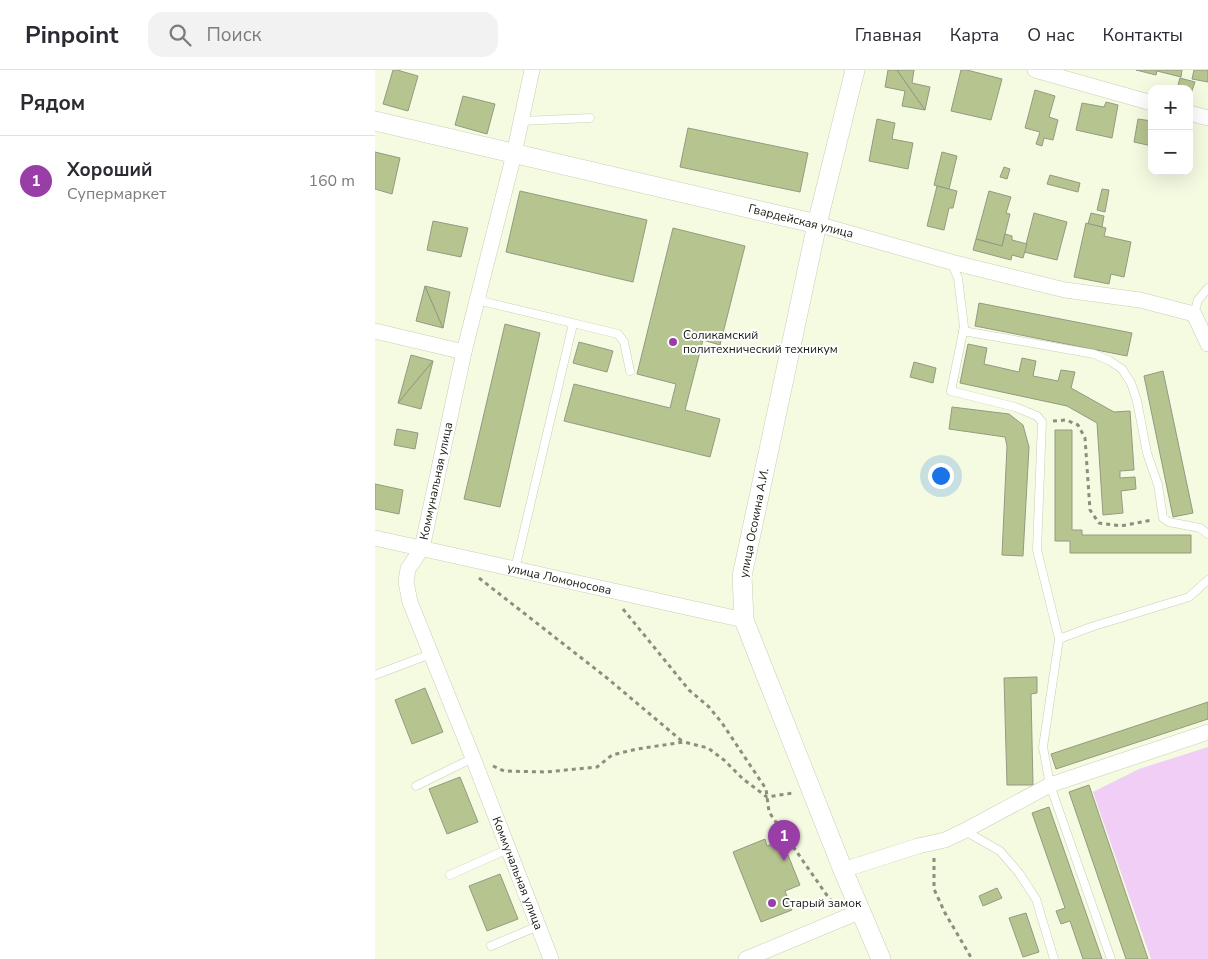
<!DOCTYPE html>
<html lang="ru">
<meta charset="utf-8">
<style>
:root{--surface:#fff;--page:#f2f2f3;--text:#2b2b33;--muted:#7c7c81;--line:#e1e1e2;--accent:#993da7}
body{margin:0;font-family:"Nunito Sans",sans-serif;background:var(--page);color:var(--text)}
.controls{position:absolute;right:15px;top:15px;display:grid;overflow:hidden;border-radius:10px;box-shadow:0 5px 20px #0002}
.controls button{width:45px;height:45px;display:grid;place-items:center;padding:0;border:0;border-bottom:1px solid var(--line);background:var(--surface);color:var(--text);font:25px sans-serif}
.you{position:absolute;left:565px;top:405px;width:18px;height:18px;margin:-12px;border:4px solid #fff;border-radius:50%;background:#1a73e8;box-shadow:0 0 0 8px #1a73e833}
.badge{display:grid;place-items:center;width:32px;height:32px;border-radius:50%;background:var(--accent);color:#fff;font-size:16px;font-weight:700}
.pin{position:absolute;translate:-50% -41px;filter:drop-shadow(0 1px 2px #0008)}
.pin::after{content:'';position:absolute;top:26px;width:18px;height:15px;background:inherit;clip-path:polygon(0 0,100% 0,50% 100%)}
.list{margin:0;padding:0;list-style:none}
h2{display:flex;justify-content:space-between;align-items:center;height:65px;margin:0;padding:0 20px;font-size:21px}
h2 small{font-size:16px;font-weight:400;color:var(--muted)}
.list li{display:grid;grid-template-columns:32px 1fr auto;gap:15px;align-items:center;box-sizing:border-box;height:90px;padding:0 20px;border-top:1px solid var(--line)}
.list b{display:block;font-size:19px;white-space:nowrap}
.list p{margin:0;font-size:16px;white-space:nowrap;color:var(--muted)}
.list em{font-size:16px;font-style:normal;color:var(--muted)}
.icon{flex:none;width:28px;height:28px;fill:none;stroke:currentColor;stroke-width:2;stroke-linecap:round;stroke-linejoin:round}
.map{position:relative;flex:none;width:833px;height:889px;overflow:hidden}
header{display:flex;align-items:center;gap:30px;box-sizing:border-box;height:70px;padding:0 25px;background:var(--surface);border-bottom:1px solid var(--line)}
header strong{font-size:24px}
nav{display:flex;gap:28px;margin-inline-start:auto;font-size:18px}
.search{width:350px;height:45px;background:var(--page);display:flex;align-items:center;gap:12px;box-sizing:border-box;padding:0 18px;border-radius:15px;color:var(--muted);font-size:19px}
main{display:flex}
aside{flex:1;background:var(--surface)}
.map>svg:first-child{display:block}
</style>
<header>
<strong>Pinpoint</strong>
<div class="search"><svg class="icon" aria-label="search" viewBox="0 0 24 24"><circle cx="10" cy="10" r="6"/><path d="M15 15l6 6"/></svg>Поиск</div>
<nav><a>Главная</a><a>Карта</a><a>О нас</a><a>Контакты</a></nav>
</header>
<main>
<aside>
<h2>Рядом<small></small></h2>
<ul class="list">
<li><span class="badge">1</span><div><b>Хороший</b><p>Супермаркет</p></div><em>160 m</em></li>
</ul>
</aside>
<div class="map">
<svg width="833" height="889" viewBox="0 0 833 889">
<rect width="100%" height="100%" fill="#f4fbe1"/>
<polygon fill="#f1cef6" points="833,677 833,889 776,889 718,722 764,699"/>
<g fill="#b6c48f" stroke="#939a82">
<polygon points="18,0 22,0 43,6 33,41 8,34"/>
<polygon points="513,0 522,0 550,40 527,36 530,21 510,17"/>
<polygon points="522,0 539,0 537,13 555,17 550,40"/>
<polygon points="586,0 592,0 627,9 616,50 576,41"/>
<polygon points="761,0 807,0 806,7 782,1 781,5"/>
<polygon points="819,0 833,0 833,12 817,9"/>
<polygon points="805,8 820,12 814,29 814,19 802,19"/>
<polygon points="660,20 680,26 674,47 683,50 678,70 669,68 667,76 661,74 665,62 650,58"/>
<polygon points="88,26 120,34 112,64 80,55"/>
<polygon points="731,32 743,35 737,68 701,60 707,33 729,37"/>
<polygon points="502,49 520,53 517,69 538,73 533,99 494,91"/>
<polygon points="763,49 777,51 777,76 759,72"/>
<polygon points="313,58 433,83 425,122 305,97"/>
<polygon points="0,82 25,88 17,124 0,119"/>
<polygon points="567,82 582,86 574,119 559,115"/>
<polygon points="629,97 635,99 632,109 625,107"/>
<polygon points="675,105 705,113 703,122 672,114"/>
<polygon points="562,116 582,121 578,138 574,138 569,160 552,156"/>
<polygon points="727,119 734,120 730,142 722,140"/>
<polygon points="145,121 272,150 258,212 131,182"/>
<polygon points="614,121 636,127 631,143 635,144 627,176 601,169"/>
<polygon points="659,143 692,152 682,190 649,182"/>
<polygon points="716,143 729,146 727,157 713,154"/>
<polygon points="58,151 93,158 86,187 52,180"/>
<polygon points="711,153 731,158 729,166 756,172 749,207 736,204 734,214 699,207"/>
<polygon points="298,158 370,176 345,275 328,270 310,340 345,349 335,387 189,351 199,314 295,338 301,314 262,304"/>
<polygon points="630,164 637,166 637,170 652,174 648,188 637,185 636,190 598,180 601,169 627,176"/>
<polygon points="50,216 68,258 41,251"/>
<polygon points="50,216 75,222 68,258"/>
<polygon points="604,233 757,263 752,286 600,256"/>
<polygon points="130,254 165,263 125,437 89,429"/>
<polygon points="204,272 238,281 232,302 198,293"/>
<polygon points="593,274 612,278 609,294 644,302 647,288 661,291 658,306 683,311 686,300 700,302 696,318 739,342 755,341 759,400 745,401 745,408 760,407 761,419 746,421 748,443 728,445 722,353 692,336 585,313"/>
<polygon points="36,285 58,291 23,333"/>
<polygon points="58,291 46,339 23,333"/>
<polygon points="539,292 561,298 558,313 535,307"/>
<polygon points="788,301 818,443 798,447 769,306"/>
<polygon points="577,337 634,344 648,355 654,377 648,486 627,485 632,376 630,367 574,359"/>
<polygon points="22,359 43,363 40,379 19,375"/>
<polygon points="680,360 697,360 697,460 707,460 707,465 816,465 816,483 695,483 695,471 680,471"/>
<polygon points="0,414 28,420 24,444 0,439"/>
<polygon points="662,607 662,623 656,624 658,715 632,715 629,608"/>
<polygon points="50,618 68,662 37,674 20,630"/>
<polygon points="833,632 833,649 681,699 676,684"/>
<polygon points="85,707 103,752 72,764 54,719"/>
<polygon points="714,715 773,889 751,889 694,722"/>
<polygon points="674,737 727,889 708,889 695,851 686,854 681,841 690,838 657,743"/>
<polygon points="390,769 392,776 407,770 425,815 410,821 417,840 386,852 358,782"/>
<polygon points="125,804 143,849 112,861 94,816"/>
<polygon points="622,818 627,828 608,836 604,826"/>
<polygon points="651,843 664,882 648,887 634,848"/>
</g>
<g fill="none" stroke-linecap="round" stroke-linejoin="round">
<defs>
<g id="service">
<polyline points="146,51 215,48"/>
<polyline points="576,192 583,208 589,257 576,321 640,337 662,346 667,352 662,480 684,569 668,677 675,715 736,889"/>
<polyline points="102,230 243,264 249,272 255,301"/>
<polyline points="819,244 823,230 833,218"/>
<polyline points="588,261 719,284 735,291 747,299 756,313 762,331 772,383 783,415 788,448 794,452 825,458 833,464"/>
<polyline points="140,499 198,254"/>
<polyline points="684,569 716,557 814,527 833,510"/>
<polyline points="0,605 56,584"/>
<polyline points="41,716 98,688"/>
<polyline points="590,761 625,781 644,803 661,829 679,889"/>
<polyline points="75,805 133,779"/>
<polyline points="116,876 163,856"/>
</g>
<g id="minor">
<path id="s1" d="M157,0l-18,84 -50,198 -42,196 -14,21 -2,13 4,20 63,156 78,201"/>
<polyline points="660,0 777,33"/>
<polyline points="814,43 833,48"/>
<polyline points="442,154 576,192 690,220 765,230 819,244 833,274"/>
<polyline points="0,261 89,282"/>
<path id="s2" d="M0,468l369,82"/>
<polyline points="468,800 543,776 570,770 589,761 675,715 833,662"/>
<polyline points="371,889 486,841"/>
</g>
<g id="tertiary">
<polyline points="480,0 442,154 367,506 369,550 468,800 506,889"/>
<polyline points="0,51 442,154"/>
</g>
</defs>
<use href="#service" stroke="#c7cfb6" stroke-width="9"/>
<use href="#minor" stroke="#c7cfb6" stroke-width="16"/>
<use href="#tertiary" stroke="#c7cfb6" stroke-width="20"/>
<g stroke="#8a8f7e" stroke-width="3" stroke-dasharray="4 4" stroke-linecap="butt">
<polyline points="678,351 691,350 703,355 710,368 715,440 724,453 746,456 777,450"/>
<polyline points="104,508 232,608 308,672"/>
<polyline points="248,539 314,620 334,637 347,653 391,719 394,742 451,824 460,836"/>
<polyline points="118,696 129,701 171,702 222,697 237,685 262,679 309,672 333,678 349,690 368,709 392,727 418,723"/>
<polyline points="559,788 559,819 570,843 597,889"/>
</g>
<use href="#service" stroke="#fff" stroke-width="8"/>
<use href="#minor" stroke="#fff" stroke-width="15"/>
<use href="#tertiary" stroke="#fff" stroke-width="19"/>
</g>
<g fill="#993da7" stroke="#fff" stroke-width="2">
<circle cx="298" cy="272" r="5"/>
<circle cx="397" cy="833" r="5"/>
</g>
<g text-anchor="middle" dominant-baseline="central" stroke-width="4" stroke-linejoin="round" paint-order="stroke">
<g font-size="12" fill="#191c13" stroke="#fff">
<text transform="translate(426 151) rotate(14)">Гвардейская улица</text>
<text transform="translate(61 411) rotate(-78)">Коммунальная улица</text>
<text transform="translate(379 453) rotate(-79)">улица Осокина А.И.</text>
<text stroke="none"><textPath href="#s2" startOffset="189">улица Ломоносова</textPath></text>
<text stroke="none"><textPath href="#s1" startOffset="841">Коммунальная улица</textPath></text>
</g>
<g font-size="12" fill="#191c13" stroke="#fff" text-anchor="start">
<text x="308" y="265">Соликамский<tspan x="308" dy="14">политехнический техникум</tspan></text>
<text x="407" y="833">Старый замок</text>
</g>
</g>
</svg>
<div class="controls">
<button>+</button>
<button>−</button>
</div>
<div class="you"></div>
<div class="pin badge" style="left:409px;top:791px">1</div>
</div>
</main>
